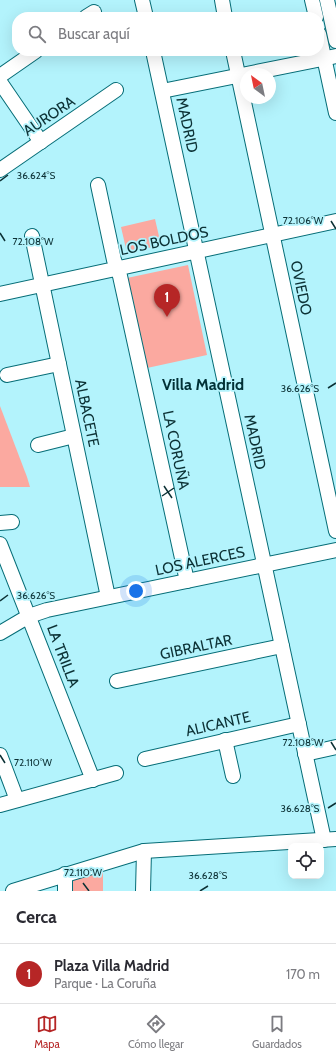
<!DOCTYPE html>
<html lang="es">
<meta charset="utf-8">
<style>
:root{--surface:#fff;--page:#f7f7f7;--text:#2b2b33;--muted:#7c7c81;--line:#e1e1e2;--accent:#b62626}
body{margin:0;font-family:Cabin,sans-serif;background:var(--page);color:var(--text)}
.controls{position:absolute;right:12px;bottom:12px;display:grid;overflow:hidden;border-radius:8px;box-shadow:0 4px 16px #0002}
.controls button{width:36px;height:36px;display:grid;place-items:center;padding:0;border:0;border-bottom:1px solid var(--line);background:var(--surface);color:var(--text);font:20px sans-serif}
.compass{position:absolute;left:240px;top:68px;width:36px;height:36px;border-radius:50%;background:var(--surface);box-shadow:0 4px 16px #0002;rotate:327deg}
.you{position:absolute;left:136px;top:591px;width:14px;height:14px;margin:-10px;border:3px solid #fff;border-radius:50%;background:#1a73e8;box-shadow:0 0 0 6px #1a73e833}
.badge{display:grid;place-items:center;width:26px;height:26px;border-radius:50%;background:var(--accent);color:#fff;font-size:13px;font-weight:700}
.pin{position:absolute;translate:-50% -33px;filter:drop-shadow(0 1px 2px #0008)}
.pin::after{content:'';position:absolute;top:21px;width:14px;height:12px;background:inherit;clip-path:polygon(0 0,100% 0,50% 100%)}
.list{margin:0;padding:0;list-style:none}
h2{display:flex;justify-content:space-between;align-items:center;height:52px;margin:0;padding:0 16px;font-size:17px}
h2 small{font-size:13px;font-weight:400;color:var(--muted)}
.list li{display:grid;grid-template-columns:26px 1fr auto;gap:12px;align-items:center;box-sizing:border-box;height:60px;padding:0 16px;border-top:1px solid var(--line)}
.list b{display:block;font-size:15px;white-space:nowrap}
.list p{margin:0;font-size:13px;white-space:nowrap;color:var(--muted)}
.list em{font-size:13px;font-style:normal;color:var(--muted)}
.icon{flex:none;width:22px;height:22px;fill:none;stroke:currentColor;stroke-width:2;stroke-linecap:round;stroke-linejoin:round}
.map{position:relative;flex:none;width:336px;height:891px;overflow:hidden}
.search{position:absolute;background:var(--surface);box-shadow:0 4px 16px #0002;left:12px;right:12px;top:12px;height:44px;display:flex;align-items:center;gap:10px;box-sizing:border-box;padding:0 14px;border-radius:16px;color:var(--muted);font-size:15px}
.sheet{height:112px;background:var(--surface)}
nav{display:flex;justify-content:space-around;align-items:center;box-sizing:border-box;height:56px;border-top:1px solid var(--line);background:var(--surface);font-size:11px;color:var(--muted)}
nav a{display:grid;justify-items:center;gap:2px}
nav .on{color:var(--accent)}
.map>svg:first-child{display:block}
</style>
<div class="map">
<svg width="336" height="891" viewBox="0 0 336 891">
<rect width="100%" height="100%" fill="#b3f3fc"/>
<g fill="#fba9a0">
<polygon points="155,219 161,245 127,253 121,227"/>
<polygon points="188,265 207,355 147,368 127,278"/>
<polygon points="0,406 27,477 30,487 0,487"/>
<polygon points="103,869 103,891 69,891 69,880"/>
</g>
<g fill="none" stroke-linecap="round" stroke-linejoin="round">
<defs>
<g id="minor">
<polyline points="142,0 146,17"/>
<polyline points="222,0 225,17"/>
<polyline points="312,0 316,17"/>
<polyline points="327,0 336,41"/>
<polyline points="86,17 94,12"/>
<polyline points="319,34 336,113"/>
<polyline points="153,51 324,840"/>
<polyline points="233,51 336,531"/>
<polyline points="0,76 36,51"/>
<polyline points="0,82 41,142"/>
<polyline points="162,91 336,56"/>
<polyline points="0,170 116,90"/>
<polyline points="98,185 114,260 120,276 187,581"/>
<polyline points="32,236 108,597"/>
<polyline points="0,294 336,221"/>
<polyline points="7,375 59,364"/>
<polyline points="38,445 74,436"/>
<polyline points="0,523 12,522"/>
<polyline points="0,544 93,780"/>
<polyline points="0,633 29,616 47,610 336,550"/>
<polyline points="117,681 282,646"/>
<polyline points="225,740 233,776"/>
<polyline points="305,754 336,747"/>
<polyline points="0,755 17,800"/>
<polyline points="145,759 299,724"/>
<polyline points="0,805 116,773"/>
<polyline points="13,891 144,851 336,839"/>
<polyline points="65,891 65,874"/>
<polyline points="143,891 144,851"/>
</g>
</defs>
<use href="#minor" stroke="#066d77" stroke-width="16"/>
<use href="#minor" stroke="#fff" stroke-width="14"/>
</g>
<path fill="none" stroke="#0c3135" stroke-width="1.5" d="M0,181l8,-6M331,221l5,8M0,233l5,8M328,388l8,-5M164,486l8,12M162,496l12,-8M0,601l8,-6M331,742l5,8M0,755l5,8M328,808l8,-5M83,883l6,8M200,891l8,-5"/>
<g text-anchor="middle" dominant-baseline="central" stroke-width="3.5" stroke-linejoin="round" paint-order="stroke">
<g font-size="15" fill="#0c3135" stroke="#b3f3fc">
<text transform="translate(49 116) rotate(-34)">AURORA</text>
<text transform="translate(187 125) rotate(78)">MADRID</text>
<text transform="translate(164 241) rotate(-12)">LOS BOLDOS</text>
<text transform="translate(301 288) rotate(78)">OVIEDO</text>
<text transform="translate(87 413) rotate(78)">ALBACETE</text>
<text transform="translate(255 442) rotate(78)">MADRID</text>
<text transform="translate(176 450) rotate(78)">LA CORUÑA</text>
<text transform="translate(200 561) rotate(-12)">LOS ALERCES</text>
<text transform="translate(196 647) rotate(-12)">GIBRALTAR</text>
<text transform="translate(63 656) rotate(69)">LA TRILLA</text>
<text transform="translate(218 724) rotate(-13)">ALICANTE</text>
</g>
<g font-size="16" font-weight="bold" fill="#003036" stroke="#b3f3fc">
<text x="203" y="384">Villa Madrid</text>
</g>
</g>
<g font-size="10" text-anchor="middle" fill="#0c3135" stroke="#b3f3fc" stroke-width="3.5" stroke-linejoin="round" paint-order="stroke">
<text x="36" y="179">36.624°S</text>
<text x="303" y="224">72.106°W</text>
<text x="33" y="245">72.108°W</text>
<text x="300" y="392">36.626°S</text>
<text x="36" y="599">36.626°S</text>
<text x="303" y="746">72.108°W</text>
<text x="33" y="766">72.110°W</text>
<text x="300" y="812">36.628°S</text>
<text x="83" y="876">72.110°W</text>
<text x="208" y="879">36.628°S</text>
</g>
</svg>
<div class="controls">
<button><svg class="icon" aria-label="locate" viewBox="0 0 24 24"><circle cx="12" cy="12" r="6"/><path d="M12 2v4M12 18v4M2 12h4M18 12h4"/></svg></button>
</div>
<svg class="compass" viewBox="-18 -18 36 36"><path d="M0-13l5 13h-10z" fill="#e53935"/><path d="M0 13l5-13h-10z" fill="#7c7c81"/></svg>
<div class="you"></div>
<div class="pin badge" style="left:167px;top:317px">1</div>
<div class="search"><svg class="icon" aria-label="search" viewBox="0 0 24 24"><circle cx="10" cy="10" r="6"/><path d="M15 15l6 6"/></svg>Buscar aquí</div>
</div>
<section class="sheet">
<h2>Cerca<small></small></h2>
<ul class="list">
<li><span class="badge">1</span><div><b>Plaza Villa Madrid</b><p>Parque · La Coruña</p></div><em>170 m</em></li>
</ul>
</section>
<nav>
<a class="on"><svg class="icon" aria-label="map" viewBox="0 0 24 24"><path d="M3 6l6-2 6 2 6-2v14l-6 2-6-2-6 2zM9 4v14M15 6v14"/></svg>Mapa</a>
<a><svg class="icon" aria-label="directions" viewBox="0 0 24 24"><path d="M12 3l9 9-9 9-9-9zM9 14v-3h6M13 9l2 2-2 2"/></svg>Cómo llegar</a>
<a><svg class="icon" aria-label="saved" viewBox="0 0 24 24"><path d="M7 4h10v16l-5-4-5 4z"/></svg>Guardados</a>
</nav>
